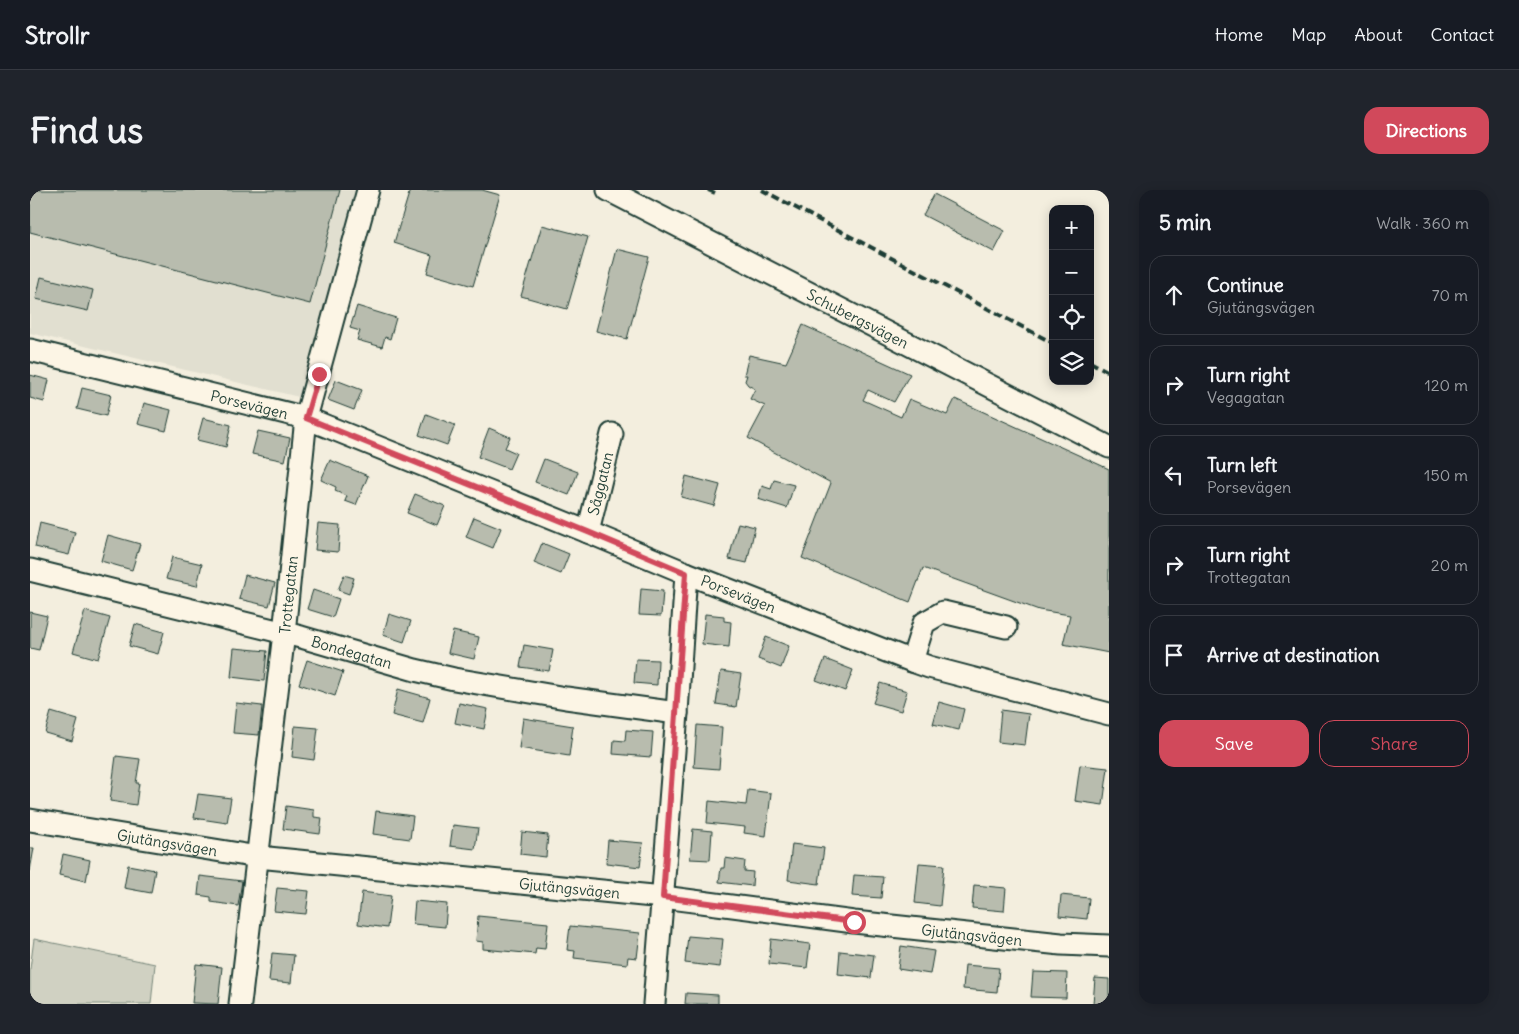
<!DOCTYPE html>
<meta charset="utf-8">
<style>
:root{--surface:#171b24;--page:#20242c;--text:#f1f3f6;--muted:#9ea1a6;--line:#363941;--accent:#d1495b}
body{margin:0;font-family:Delius,sans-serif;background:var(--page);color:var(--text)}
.controls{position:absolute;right:15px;top:15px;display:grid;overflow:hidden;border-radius:10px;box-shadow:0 2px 12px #0003}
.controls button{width:45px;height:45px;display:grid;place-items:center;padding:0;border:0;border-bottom:1px solid var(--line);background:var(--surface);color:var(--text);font:25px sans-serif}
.stop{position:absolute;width:15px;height:15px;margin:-11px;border:4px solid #d1495b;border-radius:50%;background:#fff}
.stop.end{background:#d1495b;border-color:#fff;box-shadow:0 1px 5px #0008}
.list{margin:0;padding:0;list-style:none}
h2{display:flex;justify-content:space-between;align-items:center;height:65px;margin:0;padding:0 20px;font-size:21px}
h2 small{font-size:16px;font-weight:400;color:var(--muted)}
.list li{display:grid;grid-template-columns:32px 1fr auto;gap:15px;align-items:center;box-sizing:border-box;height:80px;margin:0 10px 10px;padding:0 10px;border:1px solid var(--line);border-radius:15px}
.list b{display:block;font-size:19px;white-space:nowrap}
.list p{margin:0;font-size:16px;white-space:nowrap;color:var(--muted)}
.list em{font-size:16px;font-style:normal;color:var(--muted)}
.actions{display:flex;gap:10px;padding:15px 20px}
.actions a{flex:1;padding:11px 0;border:1px solid var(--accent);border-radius:15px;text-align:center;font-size:18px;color:var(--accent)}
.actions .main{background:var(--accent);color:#fff}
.icon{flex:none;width:28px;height:28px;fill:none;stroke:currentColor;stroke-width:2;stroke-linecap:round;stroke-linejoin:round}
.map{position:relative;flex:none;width:1079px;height:814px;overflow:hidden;border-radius:15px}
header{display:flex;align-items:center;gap:30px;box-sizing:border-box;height:70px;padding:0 25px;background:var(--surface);border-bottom:1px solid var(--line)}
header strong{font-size:24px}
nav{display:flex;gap:28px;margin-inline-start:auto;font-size:18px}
.intro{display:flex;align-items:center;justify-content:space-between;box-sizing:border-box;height:120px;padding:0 30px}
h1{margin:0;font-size:35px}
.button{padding:12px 22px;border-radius:15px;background:var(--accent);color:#fff;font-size:18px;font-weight:700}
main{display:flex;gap:30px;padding:0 30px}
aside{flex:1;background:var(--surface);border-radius:15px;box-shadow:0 2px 12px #0003}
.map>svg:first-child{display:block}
</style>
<header>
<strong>Strollr</strong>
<nav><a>Home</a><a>Map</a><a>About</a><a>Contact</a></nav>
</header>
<div class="intro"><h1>Find us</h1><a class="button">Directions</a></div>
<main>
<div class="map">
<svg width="1079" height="814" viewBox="0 0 1079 814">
<rect width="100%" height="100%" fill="#f3eede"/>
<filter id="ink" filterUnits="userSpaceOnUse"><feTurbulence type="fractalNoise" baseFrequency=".02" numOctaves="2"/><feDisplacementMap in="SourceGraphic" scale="10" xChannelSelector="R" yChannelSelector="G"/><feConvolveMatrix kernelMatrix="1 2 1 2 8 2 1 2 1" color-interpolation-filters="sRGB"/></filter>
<g filter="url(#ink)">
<polygon fill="#e1dfd0" points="0,0 328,0 292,136 269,207 0,143"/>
<polygon fill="#d0d1c2" stroke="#78877b" points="4,749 125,774 121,814 0,814 0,779"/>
<g fill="#b8bcae" stroke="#1f3d34">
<polygon points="0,0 310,0 280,114 0,42"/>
<polygon points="380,0 452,0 470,5 443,96 397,83 402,65 364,53"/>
<polygon points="904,4 975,41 964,62 893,25"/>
<polygon points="512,35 558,47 537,119 491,106"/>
<polygon points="587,59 619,67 597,149 566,141"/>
<polygon points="11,87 63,100 58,121 6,109"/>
<polygon points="327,116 366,128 360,149 355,147 352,157 327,150 330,141 320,138"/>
<polygon points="773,135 880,184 864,212 838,200 833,210 871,227 879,209 917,225 925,209 1079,279 1079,463 1033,454 1040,425 1009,420 893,378 880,412 772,368 801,293 718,248 735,216 720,209 725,199 718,195 715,191 717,185 714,185 719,165 756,173"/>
<polygon points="0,185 19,190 14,212 0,208"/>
<polygon points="306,190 332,200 324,220 298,210"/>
<polygon points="52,198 81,205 76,226 47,219"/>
<polygon points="114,213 141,220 136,241 108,234"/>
<polygon points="396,224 425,235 417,255 389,245"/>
<polygon points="173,228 201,235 196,257 167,250"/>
<polygon points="459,238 480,247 475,258 486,263 479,279 448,267"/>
<polygon points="228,241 260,248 255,271 222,264"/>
<polygon points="514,269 548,282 539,305 505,292"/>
<polygon points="300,270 338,286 326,315 315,311 317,306 305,301 306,297 291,290"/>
<polygon points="656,286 690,295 684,316 651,307"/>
<polygon points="744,290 764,295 757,318 728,309 732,296 741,299"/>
<polygon points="385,304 415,316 407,335 377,323"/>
<polygon points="444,327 471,338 463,358 436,347"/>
<polygon points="10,333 45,342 39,365 5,357"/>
<polygon points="288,333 310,335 308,362 285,360"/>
<polygon points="708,333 725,337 717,373 699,369"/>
<polygon points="78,345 110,354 102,380 71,371"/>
<polygon points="512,353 539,364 531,384 504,373"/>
<polygon points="142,367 172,374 167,396 136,389"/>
<polygon points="215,385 245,393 239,416 209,409"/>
<polygon points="314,385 324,388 319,404 308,400"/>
<polygon points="611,399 633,401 631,426 609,425"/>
<polygon points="283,400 309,409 303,427 277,419"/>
<polygon points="55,421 80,428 68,469 43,462"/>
<polygon points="0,422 17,426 9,460 0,458"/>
<polygon points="359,424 381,431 374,452 353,445"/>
<polygon points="675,424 694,426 694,431 701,432 699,457 672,454"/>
<polygon points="105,434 134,442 128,464 99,456"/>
<polygon points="423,441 449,447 444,469 418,463"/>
<polygon points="736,447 759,456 751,478 728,469"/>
<polygon points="494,455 523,460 519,481 490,477"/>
<polygon points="204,458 237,461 234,491 201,487"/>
<polygon points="606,469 628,470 627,495 604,493"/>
<polygon points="795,469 823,480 815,501 786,490"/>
<polygon points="277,470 313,482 305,506 269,494"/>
<polygon points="691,481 711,484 706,517 686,514"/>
<polygon points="850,493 877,501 871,521 843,513"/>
<polygon points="368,499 400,508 393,533 362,525"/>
<polygon points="909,512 934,519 929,540 903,534"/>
<polygon points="206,513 232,516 229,545 203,543"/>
<polygon points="429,513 458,519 454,539 425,533"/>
<polygon points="971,520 999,524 995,555 968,552"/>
<polygon points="21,522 48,530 42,551 15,543"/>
<polygon points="493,528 543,536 539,566 489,558"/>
<polygon points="667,535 692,537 689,579 664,577"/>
<polygon points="265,536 288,538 284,570 262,567"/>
<polygon points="596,540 623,542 621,567 583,564 584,550 595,551"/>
<polygon points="86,566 110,569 106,593 109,593 106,615 80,611"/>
<polygon points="1050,575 1078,578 1073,615 1045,611"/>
<polygon points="718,600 741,603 736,646 714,643 715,637 677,633 679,611 716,615"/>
<polygon points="168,604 201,608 197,633 164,628"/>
<polygon points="256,616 284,620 284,627 292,628 290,644 253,639"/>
<polygon points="346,621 383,626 380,649 343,644"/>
<polygon points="423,635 448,638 445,659 420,656"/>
<polygon points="663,639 682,641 680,670 660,669"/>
<polygon points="492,642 518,645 516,667 490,664"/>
<polygon points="578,650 613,653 610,677 576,673"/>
<polygon points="762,654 794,658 789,694 758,690"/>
<polygon points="0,658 4,658 0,681"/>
<polygon points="33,664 60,670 56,691 29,685"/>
<polygon points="695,668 715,671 714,681 723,682 722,696 689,692 691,678 694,678"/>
<polygon points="889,673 914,675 910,716 885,713"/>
<polygon points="98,675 125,680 121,703 94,698"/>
<polygon points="824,685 853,687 851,708 822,706"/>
<polygon points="170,686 212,691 208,716 181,712 181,707 168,705"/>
<polygon points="944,695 976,698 974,721 942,718"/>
<polygon points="247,698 279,701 276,724 244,721"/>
<polygon points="332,702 361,706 357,738 328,734"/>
<polygon points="1031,705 1059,708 1057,729 1029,726"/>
<polygon points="385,711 417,714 415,737 383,734"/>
<polygon points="448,726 518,733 515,759 506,758 505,764 453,759 453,752 446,751"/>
<polygon points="540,736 610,743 607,768 598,767 597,774 544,768 545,761 537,760"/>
<polygon points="658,746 693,749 690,777 655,773"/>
<polygon points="741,749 780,754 777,778 739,774"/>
<polygon points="871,756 904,761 900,784 868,779"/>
<polygon points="810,761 844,765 841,788 808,784"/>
<polygon points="242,763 264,765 261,793 239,791"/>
<polygon points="166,774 192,777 188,814 162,813"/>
<polygon points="935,775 969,778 967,802 933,799"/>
<polygon points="1003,782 1037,783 1036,808 1001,807"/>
<polygon points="1065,788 1079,789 1079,814 1063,814"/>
<polygon points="656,803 688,805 688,814 655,814"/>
</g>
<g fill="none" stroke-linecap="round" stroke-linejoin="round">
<defs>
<g id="minor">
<path id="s1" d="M578,0l501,257"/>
<path id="s2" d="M0,160l276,68 282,114 98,41 226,88 17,6 180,47"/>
<path id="s3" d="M558,342l24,-98"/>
<path id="s4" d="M0,380l271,67 114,33 39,9 112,19 111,15"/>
<polyline points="882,471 894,433 913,422 976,437"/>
<path id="s5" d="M0,630l228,37 405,40 191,25 207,22 48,2"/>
<path id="s6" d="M210,814l44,-371 22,-215 62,-228"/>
<polyline points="624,814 647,523 656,383"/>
</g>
</defs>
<use href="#minor" stroke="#1f3d34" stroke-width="25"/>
<use href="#minor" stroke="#fcf5e5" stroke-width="21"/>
<g stroke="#1f3d34" stroke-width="4" stroke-dasharray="8 4" stroke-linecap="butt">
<polyline points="678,0 685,3"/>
<polyline points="732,0 1023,153"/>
<polyline points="1060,172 1079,182"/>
</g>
</g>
</g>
<g fill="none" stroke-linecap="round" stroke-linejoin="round" filter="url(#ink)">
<polyline stroke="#d1495b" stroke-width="6" points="289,184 276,228 558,342 656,383 633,707 824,732"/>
</g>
<g text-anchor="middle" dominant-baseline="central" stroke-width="4" stroke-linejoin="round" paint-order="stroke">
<g font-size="15" fill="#1f3d34" stroke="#fcf5e5">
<text stroke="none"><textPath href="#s1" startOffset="281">Schubergsvägen</textPath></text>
<text stroke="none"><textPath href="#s2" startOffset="226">Porsevägen</textPath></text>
<text stroke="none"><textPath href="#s3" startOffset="50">Såggatan</textPath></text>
<text stroke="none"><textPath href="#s6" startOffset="412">Trottegatan</textPath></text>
<text stroke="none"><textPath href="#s2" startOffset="751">Porsevägen</textPath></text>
<text stroke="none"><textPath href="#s4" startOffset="332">Bondegatan</textPath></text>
<text stroke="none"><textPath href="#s5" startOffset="139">Gjutängsvägen</textPath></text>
<text stroke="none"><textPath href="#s5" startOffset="544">Gjutängsvägen</textPath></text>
<text stroke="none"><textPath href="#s5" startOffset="949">Gjutängsvägen</textPath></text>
</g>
</g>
</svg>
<div class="controls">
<button>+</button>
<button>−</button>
<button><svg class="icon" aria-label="locate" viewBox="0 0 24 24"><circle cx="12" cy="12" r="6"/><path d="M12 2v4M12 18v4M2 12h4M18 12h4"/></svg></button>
<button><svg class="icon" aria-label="layers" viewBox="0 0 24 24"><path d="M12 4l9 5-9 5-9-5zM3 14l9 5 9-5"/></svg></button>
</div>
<div class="stop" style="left:824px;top:732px"></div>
<div class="stop end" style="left:289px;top:184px"></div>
</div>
<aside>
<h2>5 min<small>Walk · 360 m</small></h2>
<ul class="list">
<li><svg class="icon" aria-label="ahead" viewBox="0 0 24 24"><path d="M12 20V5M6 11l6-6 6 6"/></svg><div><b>Continue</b><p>Gjutängsvägen</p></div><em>70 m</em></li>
<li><svg class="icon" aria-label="right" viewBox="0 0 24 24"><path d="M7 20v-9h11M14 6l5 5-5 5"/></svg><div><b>Turn right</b><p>Vegagatan</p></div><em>120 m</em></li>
<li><svg class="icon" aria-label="left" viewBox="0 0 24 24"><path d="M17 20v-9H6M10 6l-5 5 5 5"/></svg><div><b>Turn left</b><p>Porsevägen</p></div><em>150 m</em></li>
<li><svg class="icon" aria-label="right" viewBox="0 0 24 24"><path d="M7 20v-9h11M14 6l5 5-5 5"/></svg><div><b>Turn right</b><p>Trottegatan</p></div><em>20 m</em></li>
<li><svg class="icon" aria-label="arrive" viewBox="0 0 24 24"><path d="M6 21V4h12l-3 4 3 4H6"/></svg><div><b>Arrive at destination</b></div></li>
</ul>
<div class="actions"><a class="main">Save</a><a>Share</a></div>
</aside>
</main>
